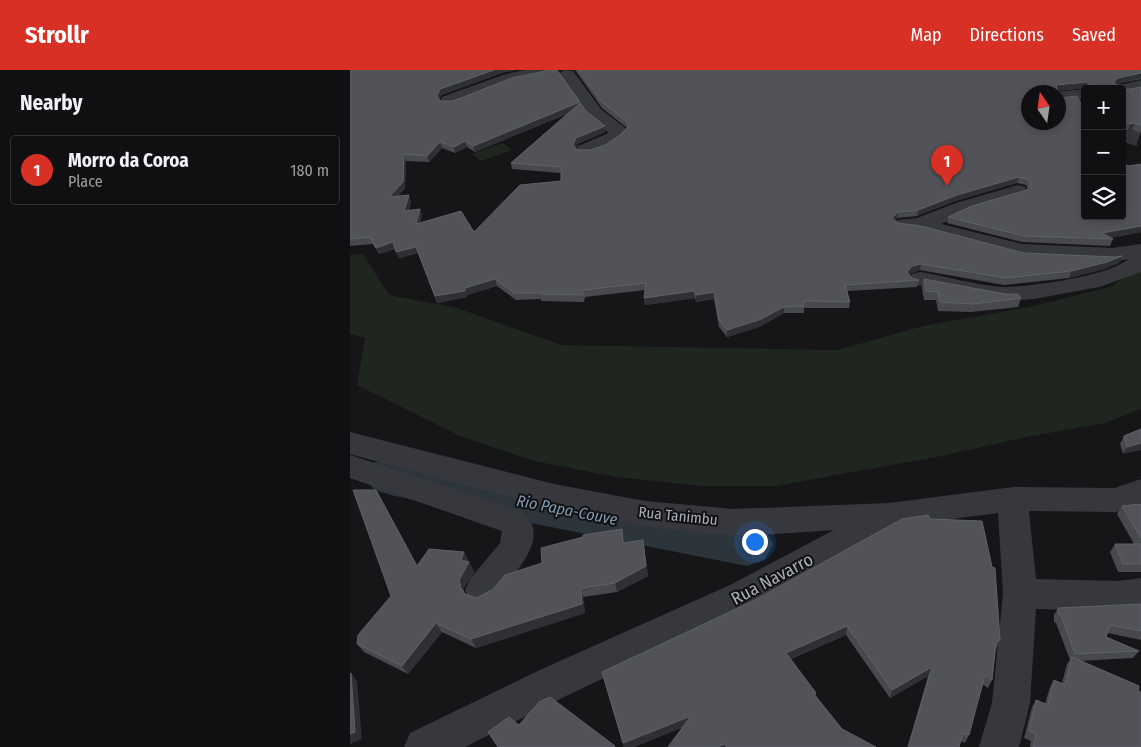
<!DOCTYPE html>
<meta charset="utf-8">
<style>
:root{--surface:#101012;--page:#19191b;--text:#f1f3f6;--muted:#9c9d9f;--line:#303032;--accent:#d93025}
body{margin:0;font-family:"Fira Sans Condensed",sans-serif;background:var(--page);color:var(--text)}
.controls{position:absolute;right:15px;top:15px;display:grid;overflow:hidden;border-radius:5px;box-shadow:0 2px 8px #0003}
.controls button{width:45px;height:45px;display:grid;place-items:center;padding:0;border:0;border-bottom:1px solid var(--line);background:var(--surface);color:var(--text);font:25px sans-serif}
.compass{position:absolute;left:671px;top:15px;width:45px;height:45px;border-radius:50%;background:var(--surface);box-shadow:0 2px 8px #0003;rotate:347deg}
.you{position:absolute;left:404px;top:471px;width:18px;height:18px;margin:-12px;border:4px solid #fff;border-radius:50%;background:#1a73e8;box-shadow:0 0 0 8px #1a73e833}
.badge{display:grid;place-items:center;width:32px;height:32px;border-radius:50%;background:var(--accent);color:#fff;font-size:16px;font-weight:700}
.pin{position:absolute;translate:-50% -41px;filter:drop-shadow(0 1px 2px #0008)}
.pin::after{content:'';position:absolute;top:26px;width:18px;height:15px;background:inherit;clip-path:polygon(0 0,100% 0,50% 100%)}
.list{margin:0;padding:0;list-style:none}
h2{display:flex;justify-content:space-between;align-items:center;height:65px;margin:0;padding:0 20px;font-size:21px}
h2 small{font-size:16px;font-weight:400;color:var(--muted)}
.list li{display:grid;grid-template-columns:32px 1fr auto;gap:15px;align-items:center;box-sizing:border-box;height:70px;margin:0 10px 10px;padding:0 10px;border:1px solid var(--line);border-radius:5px}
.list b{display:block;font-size:19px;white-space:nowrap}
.list p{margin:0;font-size:16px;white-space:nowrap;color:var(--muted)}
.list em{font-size:16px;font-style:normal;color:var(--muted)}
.icon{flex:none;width:28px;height:28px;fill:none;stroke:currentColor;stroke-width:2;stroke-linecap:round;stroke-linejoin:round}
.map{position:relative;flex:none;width:791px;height:677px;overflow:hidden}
header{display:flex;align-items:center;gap:30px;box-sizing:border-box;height:70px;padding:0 25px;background:var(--accent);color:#fff}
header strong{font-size:24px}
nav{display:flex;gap:28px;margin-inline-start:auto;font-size:18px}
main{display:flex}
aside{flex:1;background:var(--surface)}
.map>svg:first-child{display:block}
</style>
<header>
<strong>Strollr</strong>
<nav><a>Map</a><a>Directions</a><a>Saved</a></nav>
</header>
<main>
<aside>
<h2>Nearby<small></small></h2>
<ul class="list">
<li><span class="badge">1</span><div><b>Morro da Coroa</b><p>Place</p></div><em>180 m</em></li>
</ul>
</aside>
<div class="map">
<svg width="791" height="677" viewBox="0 0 791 677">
<rect width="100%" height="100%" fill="#161618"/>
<g fill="#1e261f">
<polygon points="153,73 162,80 131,91 122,84"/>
<polygon points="13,184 39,225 107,238 211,275 488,280 573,256 684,236 763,216 791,191 791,339 755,353 676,367 592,386 426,416 353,416 266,407 184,391 110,366 7,315 15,268 0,264 0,185"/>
</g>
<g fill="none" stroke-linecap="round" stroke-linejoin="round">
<polygon fill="#2c353c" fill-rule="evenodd" points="40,387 397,452 415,459 423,474 415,489 397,496 40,425 23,419 16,406 23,393"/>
<polyline stroke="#333438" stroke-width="18" stroke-dasharray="18 9" stroke-linecap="butt" points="772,62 791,68"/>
<polyline stroke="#3d3f44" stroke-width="2" stroke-dasharray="2 2.5" stroke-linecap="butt" points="772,66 791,61"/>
<g fill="#37383d" fill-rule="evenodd">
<polygon points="175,0 208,0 206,3 163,12 104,35 92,35 90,31 92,27 153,5"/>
<path d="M214,0l9,1 28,38 24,19 3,4c-9,12 -35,26 -50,22l-2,-4 2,-4 31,-13 -20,-16 -30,-43z"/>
<polygon points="791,10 791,20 772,24 772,19 764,19 766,16"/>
<polygon points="735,19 735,29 708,32 708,22 706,22"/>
<path d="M668,115l7,2 3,4 -3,4 -55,16 -29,13 81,20 90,4 29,-4v28l-42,15 -65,12 -31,2 -91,-17 -4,-5 4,-5 8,-2c25,4 60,14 84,15 25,0 107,-11 124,-28l-16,3 -90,-4 -102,-27 -23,-3 -4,-4 4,-4 20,-2 39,-15z"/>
<path d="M0,362l204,52 91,17 88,8 156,-6 124,-16 102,1 26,-9v24l-25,9 -87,-1 7,68 82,2 23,-3v30l-23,3 -82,-2 -6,94 -11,44h-40l13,-44 11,-109 -5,-81 -99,13 -145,81 -186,88 -103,52h-61l6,-14 132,-64 188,-84 104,-55c-33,2 -68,6 -102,5 -130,-6 -257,-48 -382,-81z"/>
<path d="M0,385l172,56c24,20 6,46 -9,65 -10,13 -15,23 -31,29l-12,-4 -5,-11 5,-11 30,-36 2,-12 -152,-53z"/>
</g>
</g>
<g fill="#47494d" fill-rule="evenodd">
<path d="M0,0l152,3 -61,22 -2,5 1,1 147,11 18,14v6l-28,12 -1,4 1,2h13l15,-5 14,-9 8,-8 -25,-20 -27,-38h566v9l-25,5 8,6 17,-3v46l-9,-4 -4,1 -6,-3v-38h-36v-1l-29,3 28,125 44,-50 12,-2v68l-31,6 3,1 -3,7 -88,-4 -75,-19 1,-6 79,-27 1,-1 -2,-4 -9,-2 -62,18 -38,15 -20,2 -2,2 3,3 126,30 95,10 -15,6 -35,9 -65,7 -84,-15 -9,3 -2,2 3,3 7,2 -2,7 -70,4 3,11 -1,6h-45v5h-20l-25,14 -32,10 -8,-10 -5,-28 -18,3 -1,-4 -50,7 -1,-7 1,-8 -60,7 -1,5 -43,-1v-2l-25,1 -19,-14 -30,9v2l-30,6 -19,-50 -19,5 -4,-9 -16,5 -6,-10 -23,2zM217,44l-56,49 1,6 49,4v8l-87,51 -54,-9 2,-8 -13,-5 2,-8 -13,-6 7,-8 1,-27 23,1 13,-14 13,5 12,-6 8,5z"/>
<polygon points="734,25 735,25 735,33 732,31"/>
<polygon points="574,209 671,228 668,237 621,242 588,241 586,230 574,230 572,218"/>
<polygon points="791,359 773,384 770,374 774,366"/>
<polygon points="791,434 791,502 768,502 760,482 765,474 784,474 767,444 772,436"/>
<polygon points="272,459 274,473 293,470 298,506 267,522 233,527 235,543 126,578 92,562 58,604 14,582 7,574 67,495 114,482 124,502 113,519 115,524 127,528 192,493"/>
<polygon points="405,530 650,570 646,579 642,610 638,618 632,614 619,665 615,673 611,671 609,677 558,677 578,606 540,628 496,565 441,589 466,623 465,626 492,659 526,677 318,677 333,657 284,677 274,677 252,602"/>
<polygon points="791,534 791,570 758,563 756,567 789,581 783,588 730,591 788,621 791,677 680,677 681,671 674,668 682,637 686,630 695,634 700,617 704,610 712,613 717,594 720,590 706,553 704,552 704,545 708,538"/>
</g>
<g fill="#2f3033">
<polygon points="144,0 167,0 152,3 91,25 88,32 87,26 90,19"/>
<polygon points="791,3 791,8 766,14 764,12 768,8"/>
<polygon points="738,12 736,18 705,21 706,15"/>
<polygon points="230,32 231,38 125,82 123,76"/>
<polygon points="785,53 782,59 778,60 780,54"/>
<polygon points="255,56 255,62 227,74 224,81 223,75 226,68"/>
<polygon points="115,71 117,77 105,83 104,77"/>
<polygon points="90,72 92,78 79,92 77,86"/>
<polygon points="54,84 56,91 55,118 42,133 39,127"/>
<polygon points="669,107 667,113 605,131 567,146 568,140 607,125"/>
<polygon points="59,125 61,132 56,147 54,141"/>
<polygon points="70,139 72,145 68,160 66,154"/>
<polygon points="548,142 547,148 541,154 542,148"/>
<polygon points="791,156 791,162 754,169 752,163"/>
<polygon points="43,172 45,179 29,184 26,178"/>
<polygon points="66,177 68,183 49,188 46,182"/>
<polygon points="772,186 769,193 754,199 719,208 721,201"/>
<polygon points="571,194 570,200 561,203 556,209 557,202 562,196"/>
<polygon points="145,209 147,216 117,225 117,227 87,233 85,226"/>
<polygon points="344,221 345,228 295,235 294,228"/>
<polygon points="364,222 364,229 346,232 346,225"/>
<polygon points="434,237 434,243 409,257 377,267 377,260"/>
<polygon points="791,373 791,380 773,384 777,377"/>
<polygon points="293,470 298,506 267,522 265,513"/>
<polygon points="114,482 119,491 117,495 119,492 124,502 113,519 116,527 110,520 109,510 111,490"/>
<polygon points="231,518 233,527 235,543 126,578 121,569"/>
<polygon points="86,553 92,562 58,604 52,596"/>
<polygon points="497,556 496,565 435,591 436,583"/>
<polygon points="582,597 578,606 540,628 542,620"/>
<polygon points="1,603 7,611 12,669 0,674"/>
<polygon points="341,646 342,653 284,677 274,677 273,673"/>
<polygon points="375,674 375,677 368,677"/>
</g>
<g fill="#525359" stroke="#5f6168">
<polygon points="0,0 144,0 90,19 87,26 90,31 103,31 162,8 200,0 207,0 230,32 123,76 115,71 104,77 90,72 77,86 54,84 53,112 39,127 59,125 54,141 70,139 66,154 111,141 124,162 170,115 211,111 211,97 161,93 230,33 237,42 255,56 226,68 223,75 227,80 240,80 255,75 269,66 279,56 275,50 252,32 228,0 791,0 791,3 768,8 764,12 766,15 772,15 774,20 791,17 791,56 785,53 780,54 772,49 772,19 739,19 738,12 706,15 708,22 678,22 678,52 708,52 708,28 727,26 735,41 735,146 772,146 772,93 779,96 791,94 791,156 752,163 763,169 674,166 598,147 622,136 677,120 681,114 677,109 669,107 607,125 568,140 548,142 542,148 548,153 571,156 674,183 765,187 772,186 757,192 721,201 656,208 571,194 562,196 557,202 562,208 569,210 495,215 500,232 454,231 454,236 434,237 409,250 377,260 369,250 364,222 346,225 344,221 294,228 296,213 233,220 233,225 190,224 191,223 164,223 145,209 115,218 115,221 85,226 66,177 46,182 43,172 26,178 20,167 0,169"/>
<polygon points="574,209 655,224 668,224 671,228 623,234 590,232 588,222 576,221"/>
<polygon points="791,359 791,373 777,377 774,366"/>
<polygon points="3,420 26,420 67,496 79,479 114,482 111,490 119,492 109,510 111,518 110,520 112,519 115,524 127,528 143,519 155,505 192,493 191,478 233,467 233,465 272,459 273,473 293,470 296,496 265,513 231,518 232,534 121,569 86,553 52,596 7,574 8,565 41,526"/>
<polygon points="791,434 791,468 772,436"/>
<polygon points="578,445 580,449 632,451 642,497 645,498 650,570 646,571 642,610 635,605 619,665 613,663 609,677 558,677 582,597 542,620 497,556 436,583 466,623 464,624 492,659 526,677 377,677 375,674 368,677 318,677 341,646 273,673 252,602 405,530 552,449"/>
<polygon points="765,474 791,474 791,494 773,494"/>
<polygon points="791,534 791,561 760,555 756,567 789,581 725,584 711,545 709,545 708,538"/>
<polygon points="722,587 789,616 788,621 791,622 791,677 683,677 686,664 679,661 686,630 698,635 704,610 715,615"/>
<polygon points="1,603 5,662 0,664 0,604"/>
<polygon points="200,627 265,676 263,677 148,677 138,662 159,647 169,655 189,632"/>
</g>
<g text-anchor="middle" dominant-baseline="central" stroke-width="4" stroke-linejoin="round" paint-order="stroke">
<g font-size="15" fill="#a8adb8" stroke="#111113">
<text transform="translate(328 446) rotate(6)">Rua Tanimbu</text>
</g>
<g font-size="16" font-style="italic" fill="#7f9bb3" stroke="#111113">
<text transform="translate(217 440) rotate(11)">Rio Papa-Couve</text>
</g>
<g font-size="18" fill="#a8adb8" stroke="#111113">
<text transform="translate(422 509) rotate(-28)">Rua Navarro</text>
</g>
</g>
</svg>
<div class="controls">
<button>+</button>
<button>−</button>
<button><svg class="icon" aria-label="layers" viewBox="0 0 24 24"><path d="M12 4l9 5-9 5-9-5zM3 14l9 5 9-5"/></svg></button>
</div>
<svg class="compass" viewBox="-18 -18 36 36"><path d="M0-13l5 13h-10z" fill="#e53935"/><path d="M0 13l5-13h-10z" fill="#9c9d9f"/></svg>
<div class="you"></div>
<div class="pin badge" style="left:597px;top:116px">1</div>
</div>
</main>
